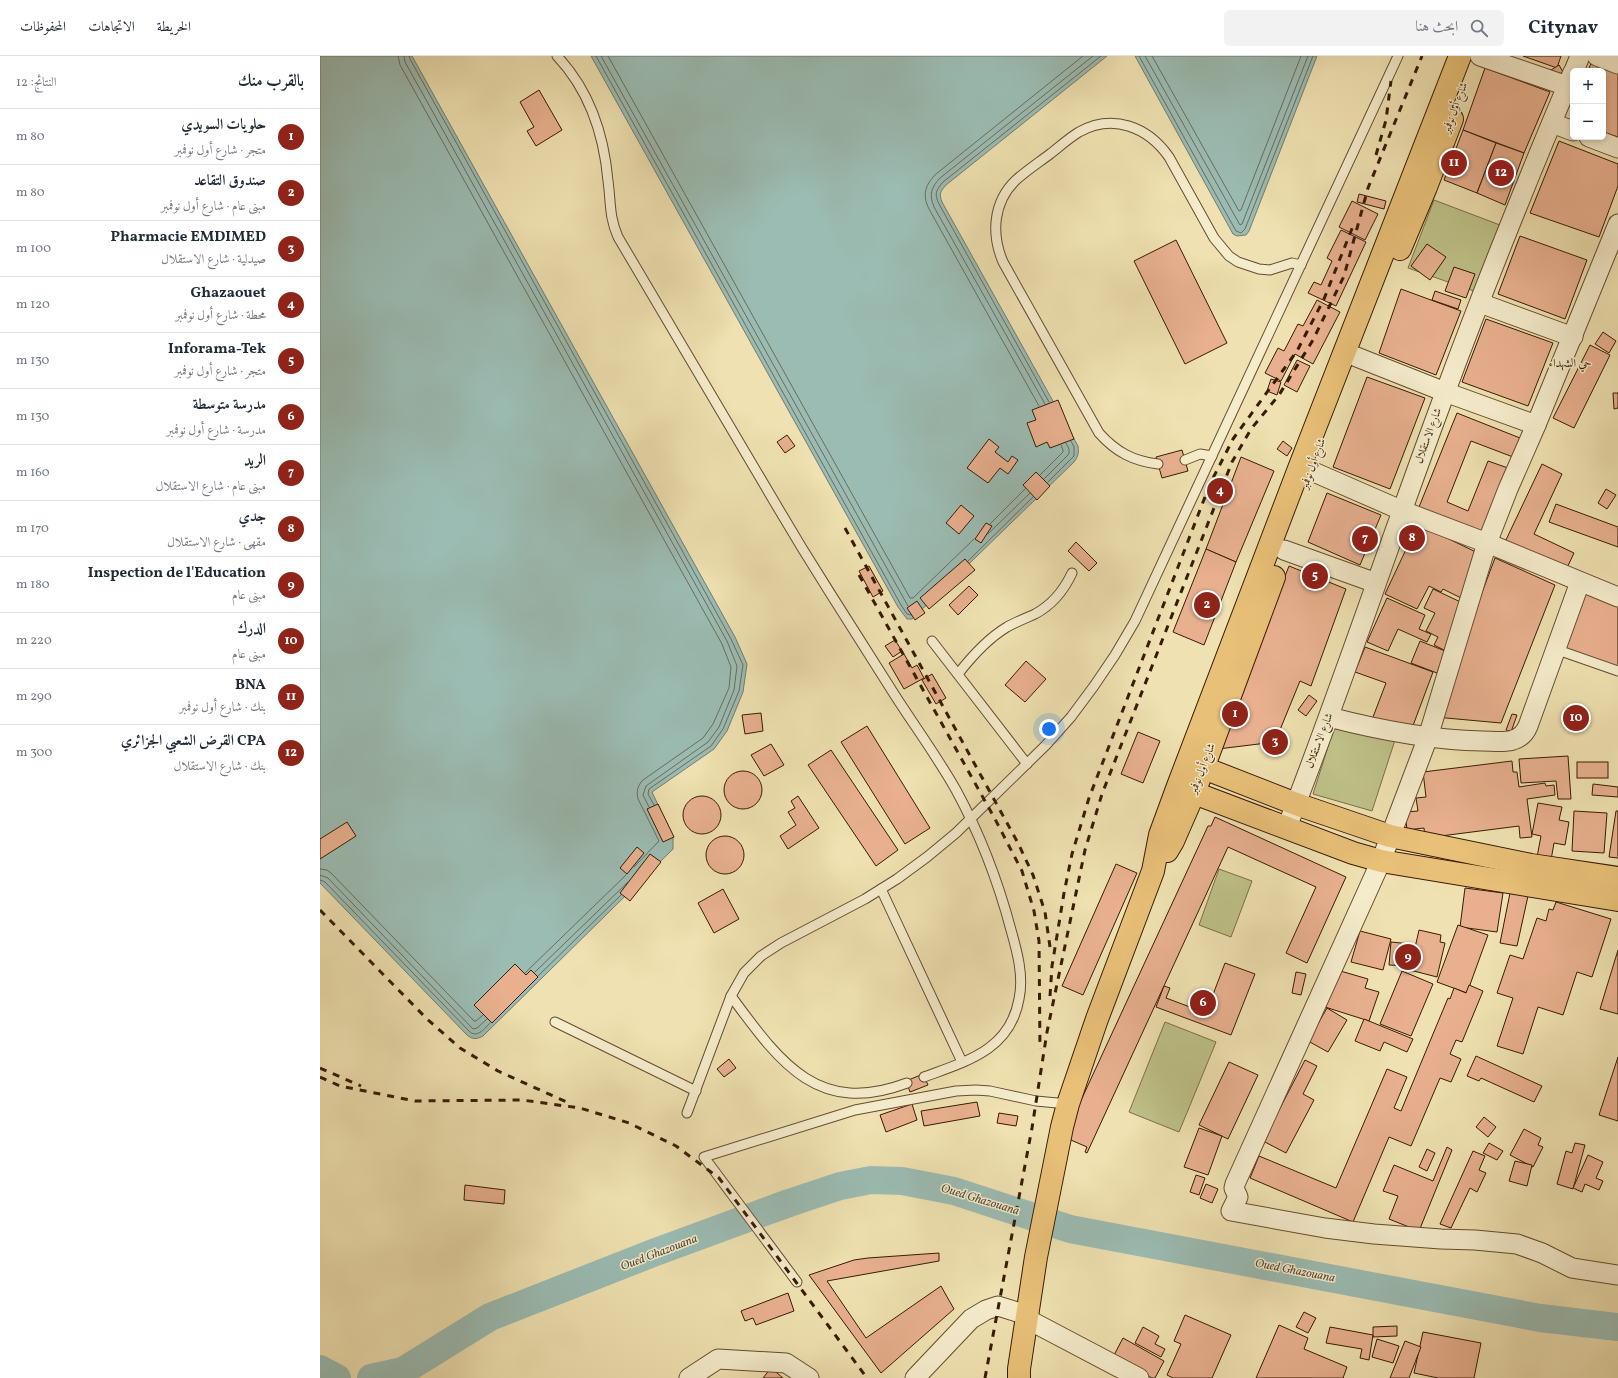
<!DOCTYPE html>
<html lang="ar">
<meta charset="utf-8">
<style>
:root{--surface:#fff;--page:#f2f2f3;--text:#1f2937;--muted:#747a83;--line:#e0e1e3;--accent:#8f2418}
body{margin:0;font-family:Vollkorn,Amiri,serif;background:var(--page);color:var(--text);direction:rtl}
.controls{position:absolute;right:12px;top:12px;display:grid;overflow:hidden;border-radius:6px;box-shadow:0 2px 6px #0003}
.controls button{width:36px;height:36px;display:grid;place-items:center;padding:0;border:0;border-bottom:1px solid var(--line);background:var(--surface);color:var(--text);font:20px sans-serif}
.you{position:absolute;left:729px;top:673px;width:14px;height:14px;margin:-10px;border:3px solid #fff;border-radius:50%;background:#1a73e8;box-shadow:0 0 0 6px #1a73e833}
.badge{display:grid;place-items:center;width:26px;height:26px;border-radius:50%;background:var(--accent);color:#fff;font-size:13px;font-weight:700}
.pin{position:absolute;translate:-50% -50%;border:2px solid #fff;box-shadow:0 1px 4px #0006}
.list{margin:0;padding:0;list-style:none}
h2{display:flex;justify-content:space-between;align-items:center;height:52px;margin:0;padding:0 16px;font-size:17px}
h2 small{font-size:13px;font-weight:400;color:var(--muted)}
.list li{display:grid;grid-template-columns:26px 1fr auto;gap:12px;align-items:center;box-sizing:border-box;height:56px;padding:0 16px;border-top:1px solid var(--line)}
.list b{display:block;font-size:15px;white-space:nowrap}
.list p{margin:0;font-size:13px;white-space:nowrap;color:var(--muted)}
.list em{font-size:13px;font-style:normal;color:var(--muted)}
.icon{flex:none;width:22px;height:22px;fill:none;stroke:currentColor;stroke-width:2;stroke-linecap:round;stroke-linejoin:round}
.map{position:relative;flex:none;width:1298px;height:1322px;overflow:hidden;direction:ltr}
header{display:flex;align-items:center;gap:24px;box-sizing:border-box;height:56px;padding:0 20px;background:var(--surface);border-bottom:1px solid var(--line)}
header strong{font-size:19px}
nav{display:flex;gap:22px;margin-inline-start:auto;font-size:14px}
.search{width:280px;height:36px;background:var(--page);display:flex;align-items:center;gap:10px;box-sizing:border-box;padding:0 14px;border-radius:6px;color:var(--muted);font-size:15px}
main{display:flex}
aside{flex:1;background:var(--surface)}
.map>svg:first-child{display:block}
</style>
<header>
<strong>Citynav</strong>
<div class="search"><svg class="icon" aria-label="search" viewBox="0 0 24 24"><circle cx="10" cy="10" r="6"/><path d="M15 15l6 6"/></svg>ابحث هنا</div>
<nav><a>الخريطة</a><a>الاتجاهات</a><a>المحفوظات</a></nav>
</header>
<main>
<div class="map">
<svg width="1298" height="1322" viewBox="0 0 1298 1322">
<rect width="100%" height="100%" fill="#efe1b1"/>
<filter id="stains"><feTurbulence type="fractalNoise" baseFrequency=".005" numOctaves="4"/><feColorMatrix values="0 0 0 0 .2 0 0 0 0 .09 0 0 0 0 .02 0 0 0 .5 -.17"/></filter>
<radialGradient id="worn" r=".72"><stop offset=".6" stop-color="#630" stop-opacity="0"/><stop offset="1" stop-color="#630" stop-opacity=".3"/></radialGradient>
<g fill="#bec188" stroke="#7c6e46">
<polygon points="1114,144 1180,169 1154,235 1088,212"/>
<polygon points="1014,672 1076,681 1052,755 993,738"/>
<polygon points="899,813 932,825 911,881 879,869"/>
<polygon points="845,966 896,986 859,1076 809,1056"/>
</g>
<g fill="#9bbcb3" stroke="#747c6d">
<path d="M0,0h92l323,581 12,27 -4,28 -16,39 -13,18 -62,43 21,45v12l-190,187c-6,3 -10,4 -16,-1l-147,-152z"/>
<path d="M271,0h516l-161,129c-6,7 -7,9 -4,17l136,244c1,7 0,11 -4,16l-162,157h-5l-9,-12z"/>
<polygon points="815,0 997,0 929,175 926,179 917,180 913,178"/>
</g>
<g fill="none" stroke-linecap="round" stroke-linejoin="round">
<g stroke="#6a6c5c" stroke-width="1">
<path d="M78,0l2,9 322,579 9,23 -2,21 -16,36 -10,14 -60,42c-5,5 -7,11 -5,19l21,42 -25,26"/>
<polyline points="84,0 85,6 407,585 417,610 414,634 399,671 388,686 326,730 323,739 329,751"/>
<polyline points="89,0 90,3 411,583 423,609 419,635 403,673 391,690 329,733 328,738 334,749"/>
<polyline points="276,0 581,549 587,558 591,559"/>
<polyline points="281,0 588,550"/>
<polyline points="288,0 590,542 593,542 654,483"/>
<polyline points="819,0 916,175 921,177 925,173 993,0"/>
<polyline points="825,0 920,169 922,168 988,0"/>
<polyline points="832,0 919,155 921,154 981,0"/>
<path d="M729,346l-110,-198c-5,-10 -3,-14 4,-22l158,-126"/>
<path d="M725,348l-111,-197c-5,-13 -3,-19 6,-29l153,-122"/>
<path d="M719,350l-110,-197c-7,-14 -4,-24 7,-35l147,-118"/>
<polyline points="720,419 743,396 743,394 741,389"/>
<polyline points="724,423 749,398 749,393 746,387"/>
<polyline points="728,426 754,400 754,391 751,385"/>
<polyline points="670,468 705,433"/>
<polyline points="668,478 710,437"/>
<polyline points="648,505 713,441"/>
<polyline points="0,813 7,814 12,818 154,965 156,965 163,959"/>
<polyline points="0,819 8,822 153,973 157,972 167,963"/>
<path d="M0,824l5,2 145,150c8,6 15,-4 20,-9"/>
<polyline points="215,916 308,826"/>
<polyline points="205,917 306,819"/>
<polyline points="218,920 301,839"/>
</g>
<g stroke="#9bbcb3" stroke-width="28">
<polyline points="0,1313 17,1322"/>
<polyline points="51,1322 83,1315 170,1261 333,1197 469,1147 520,1130 551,1124 582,1125 634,1135 750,1173 1220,1262 1298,1271"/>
</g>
</g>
<g fill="#e8b08f" stroke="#391b04">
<polygon points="1203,0 1241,0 1237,12"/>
<polygon points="1273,2 1298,12 1298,81 1283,76 1283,15 1268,15"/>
<polygon points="1239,9 1243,16 1233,23 1228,16"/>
<polygon points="1165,12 1230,36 1204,97 1143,74"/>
<polygon points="219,34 242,74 216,90 207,75 214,71 200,46"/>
<polygon points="1143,74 1176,87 1157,137 1124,124"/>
<polygon points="1239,85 1298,108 1298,130 1279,181 1210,157"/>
<polygon points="1176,87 1204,97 1185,149 1157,137"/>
<polygon points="1039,138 1066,145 1064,153 1037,146"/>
<polygon points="1032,145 1058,158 1045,184 1019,171"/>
<polygon points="1021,174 1046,186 1016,250 988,237 994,226 1001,229 1012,205 1007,202"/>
<polygon points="1200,180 1267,204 1245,263 1178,238"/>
<polygon points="856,184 907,287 865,308 814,205"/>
<polygon points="1107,188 1126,201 1110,224 1091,210"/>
<polygon points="1134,211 1155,218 1146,242 1125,235"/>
<polygon points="1081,233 1141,255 1116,319 1059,297"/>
<polygon points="1115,235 1141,244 1138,253 1112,244"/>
<polygon points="997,244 1020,256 993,308 975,298 961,325 945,317 958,292 964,295 978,268 983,270"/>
<polygon points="1166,263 1233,287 1208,350 1142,326"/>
<polygon points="1283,276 1296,285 1289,297 1275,288"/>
<polygon points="1270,289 1290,299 1254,372 1233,362"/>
<polygon points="977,304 990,310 977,336 964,329"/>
<polygon points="1047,321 1105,342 1070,433 1013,411"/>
<polygon points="951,323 961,326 957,339 947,335"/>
<polygon points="1293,337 1298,337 1298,352 1294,353"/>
<polygon points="738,344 754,383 730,392 727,386 716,391 707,367 716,364 712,354"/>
<polygon points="1137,357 1200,382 1193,401 1151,385 1127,446 1148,455 1168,405 1188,412 1161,481 1097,456"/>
<polygon points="467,379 475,390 465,397 457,386"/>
<polygon points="669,383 679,391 675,396 688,406 692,400 698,404 688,418 680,412 668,427 647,412"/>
<polygon points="963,385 972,392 967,400 957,393"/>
<polygon points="862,394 868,415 842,422 836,401"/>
<polygon points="921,401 954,415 916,506 886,493"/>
<polygon points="1222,408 1242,418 1214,478 1254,497 1246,514 1185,486"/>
<polygon points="716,416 730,430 717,444 703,429"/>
<polygon points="1286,433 1296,439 1287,453 1278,447"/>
<polygon points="1007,437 1061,459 1040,509 988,486"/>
<polygon points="1236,448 1298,471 1298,491 1229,466"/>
<polygon points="641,449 654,460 639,478 626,467"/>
<polygon points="666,467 672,470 661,487 655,483"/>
<polygon points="1098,468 1162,499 1141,542 1123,533 1121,536 1109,530 1097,553 1065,538"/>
<polygon points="756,486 777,507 769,515 748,495"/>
<polygon points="886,493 916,506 884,589 853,576"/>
<polygon points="1175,502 1235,529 1181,667 1115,661"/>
<polygon points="645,503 655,514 609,553 600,542"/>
<polygon points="549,510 563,535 553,541 539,515"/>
<polygon points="969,510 1026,533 991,630 980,625 955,686 898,693"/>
<polygon points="649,530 658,539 638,559 629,549"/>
<polygon points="1266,530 1298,543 1298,612 1241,593"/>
<polygon points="1113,533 1147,549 1126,595 1114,589 1118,581 1106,575 1115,557 1104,552"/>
<polygon points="1067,542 1105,559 1099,573 1111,578 1107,586 1078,573 1068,595 1047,586"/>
<polygon points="597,545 605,557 595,564 587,552"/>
<polygon points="575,584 582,595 573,601 565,590"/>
<polygon points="1100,585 1125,595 1117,617 1091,607"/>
<polygon points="1045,591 1113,616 1091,675 1053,661 1066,627 1035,616"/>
<polygon points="584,598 592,612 597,609 604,622 584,633 569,607"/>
<polygon points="706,605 726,623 705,646 685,629"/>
<polygon points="612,618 626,642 616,648 602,624"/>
<polygon points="989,639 997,645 986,660 978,654"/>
<polygon points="441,657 443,675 425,678 422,659"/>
<polygon points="1192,658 1197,659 1191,676 1186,674"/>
<polygon points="547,670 610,772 585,788 521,686"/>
<polygon points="818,676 840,685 823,727 801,718"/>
<polygon points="451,688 464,709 444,720 431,699"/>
<polygon points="511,694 578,794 556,810 488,709"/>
<polygon points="1248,700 1251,743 1238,743 1236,725 1201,727 1199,703"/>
<polygon points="1192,705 1193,716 1197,716 1199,731 1225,727 1226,730 1234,729 1235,739 1207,743 1212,781 1200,782 1199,770 1105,782 1104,772 1087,774 1085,756 1098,755 1096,742 1106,741 1103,716"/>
<rect x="1257" y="706" width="31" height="16"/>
<circle cx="423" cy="734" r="19"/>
<polygon points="1273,728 1298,731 1298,741 1272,739"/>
<circle cx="382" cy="759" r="19"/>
<polygon points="478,740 499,772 468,793 460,780 476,769 468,756 475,752 471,745"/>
<polygon points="1218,747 1242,751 1239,764 1249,766 1245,789 1234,787 1231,804 1217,801 1221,780 1212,778"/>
<polygon points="338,748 354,781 343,786 327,753"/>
<polygon points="1254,755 1287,757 1284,797 1252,795"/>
<polygon points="1296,755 1298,755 1298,802 1289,801"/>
<polygon points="895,761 1026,821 987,907 966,897 996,831 908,791 767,1097 765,1096 767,1091 744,1081 888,770 891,770"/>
<polygon points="27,766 36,780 0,803 0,783"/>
<circle cx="405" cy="799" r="19"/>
<polygon points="317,791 324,797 307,818 300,812"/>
<polygon points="330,798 341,806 310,845 300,837"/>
<polygon points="796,808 817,817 763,939 742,930"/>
<polygon points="1145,832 1183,837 1177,876 1140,871"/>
<polygon points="403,833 419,863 394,877 378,847"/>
<polygon points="1190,837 1208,840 1197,890 1180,887"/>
<polygon points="1236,846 1291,863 1272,921 1257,916 1243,959 1218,951 1203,998 1177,990 1193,942 1177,937 1190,899 1203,903 1217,862 1226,865 1229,853 1233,854"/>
<polygon points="1138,869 1168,879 1147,937 1117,926"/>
<polygon points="1099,874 1121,879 1120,886 1125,887 1117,921 1090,914"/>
<polygon points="1040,875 1071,883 1063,914 1031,906"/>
<polygon points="1071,886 1091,888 1090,910 1069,909"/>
<polygon points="1298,894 1298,958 1280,953"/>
<polygon points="905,907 935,918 911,979 836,951 844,930 850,932 846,942 886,957"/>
<polygon points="195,908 206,919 211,914 218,921 172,967 154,949"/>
<polygon points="1017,914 1048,923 1045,932 1059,936 1049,965 1005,951"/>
<polygon points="1082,915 1113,928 1091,980 1060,968"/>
<polygon points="976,916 986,918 981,939 972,937"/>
<polygon points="1149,929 1163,935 1142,986 1136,984 1130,998 1141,1003 1131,1026 1120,1022 1091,1090 1069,1081 1033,1166 930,1122 939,1100 1016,1132 1067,1013 1087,1021 1074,1052 1081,1055 1128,942 1130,943 1134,932 1146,937"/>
<polygon points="1007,952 1027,964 1008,996 988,985"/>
<polygon points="1044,963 1093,983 1087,996 1064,986 1060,995 1035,985"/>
<polygon points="1156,1000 1222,1030 1214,1046 1161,1022 1159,1025 1147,1020"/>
<polygon points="1298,1001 1298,1065 1279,1059"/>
<polygon points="409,1003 416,1012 404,1021 397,1013"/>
<polygon points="985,1004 997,1010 983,1038 994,1044 966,1097 943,1085"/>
<polygon points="909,1006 938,1019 908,1083 879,1069"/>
<polygon points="603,1018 608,1029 590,1036 586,1025"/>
<polygon points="657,1046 660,1060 604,1070 601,1055"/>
<polygon points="592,1048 597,1064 566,1076 560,1059"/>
<polygon points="679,1057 698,1060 696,1070 677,1067"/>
<polygon points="1164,1061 1176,1071 1168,1081 1156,1071"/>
<polygon points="879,1072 902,1080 888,1119 864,1111"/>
<polygon points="1204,1073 1221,1082 1218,1089 1223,1091 1213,1111 1190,1099"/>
<polygon points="1169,1087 1183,1095 1177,1104 1163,1097"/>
<polygon points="1255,1087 1265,1089 1253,1133 1237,1128 1246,1095 1252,1097"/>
<polygon points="1127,1091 1132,1094 1099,1175 1069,1163 1078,1140 1063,1135 1074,1109 1113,1125"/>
<polygon points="1107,1093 1115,1097 1107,1115 1099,1111"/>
<polygon points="1153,1095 1165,1100 1159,1114 1166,1117 1157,1136 1150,1132 1131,1172 1120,1168"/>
<polygon points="1268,1099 1283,1106 1276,1122 1283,1125 1279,1134 1265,1128 1262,1136 1253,1132"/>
<polygon points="1195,1105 1212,1109 1207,1130 1189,1125"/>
<polygon points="876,1119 885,1122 879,1139 870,1136"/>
<polygon points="886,1128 898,1133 892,1147 880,1142"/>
<polygon points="145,1129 185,1134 184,1148 144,1144"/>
<polygon points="619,1197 619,1205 507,1225 546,1282 621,1230 626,1239 634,1253 561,1317 489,1219 534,1204 548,1202"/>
<polygon points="468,1237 474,1255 436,1269 433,1262 425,1265 421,1255"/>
<polygon points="984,1256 996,1262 988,1277 976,1271"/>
<polygon points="865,1259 911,1279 892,1322 853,1322 847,1319 861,1288 854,1285"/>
<polygon points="959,1269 988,1282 984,1293 1027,1311 1023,1322 936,1322"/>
<polygon points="1077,1270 1077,1280 1053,1281 1053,1271"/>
<polygon points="823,1271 839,1280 835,1288 845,1293 841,1301 815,1287"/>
<polygon points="1010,1271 1053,1279 1049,1304 1040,1302 1042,1293 1006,1287"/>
<polygon points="1103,1276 1161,1287 1154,1322 1118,1322 1094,1317"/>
<polygon points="803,1282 844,1305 835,1322 832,1322 793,1301"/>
<polygon points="1057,1283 1079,1290 1073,1307 1052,1301"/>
<polygon points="1085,1285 1101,1291 1089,1322 1070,1322"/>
<polygon points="451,1312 463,1322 443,1322"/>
</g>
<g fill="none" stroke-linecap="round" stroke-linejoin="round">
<defs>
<g id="service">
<path d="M237,0c32,34 47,79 51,125 3,21 1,36 10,56 62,104 122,208 184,311 31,50 63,100 94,149 20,31 42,61 60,93 24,44 42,91 55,140 6,21 13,46 8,69 -9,51 -52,62 -95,78"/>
<polyline points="865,404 880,398 892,400"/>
<path d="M838,408c-25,-3 -42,-12 -59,-31l-96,-171c-12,-28 -10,-60 13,-82 10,-9 22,-17 34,-26 9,-7 19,-16 29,-22 34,-19 69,-5 90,25l45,81 15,18 9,6 21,7 11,1 22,-7 9,2"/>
<polyline points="612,585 707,708"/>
<polyline points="1235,593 1298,615"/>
<path d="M638,618c14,-18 29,-35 49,-47 9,-5 19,-9 28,-13 17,-9 29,-24 37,-41"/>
<polyline points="561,833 642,1006"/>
<path d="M411,940c48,65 86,121 176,87"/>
<polyline points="235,966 376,1035"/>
<polyline points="367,1057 411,940 424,917 441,900 461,887 545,843 577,823 607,801 636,777 726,689 751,661 774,630 795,599 815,565 1078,0"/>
<polyline points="477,1226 384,1101 535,1054 636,1035 656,1034 670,1035 716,1045 748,1048"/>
</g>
<g id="minor">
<polyline points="1160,0 1247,30"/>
<polyline points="1277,0 1298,8"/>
<polyline points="1254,15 1260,0"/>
<polyline points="1232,67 1253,75"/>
<polyline points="1269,81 1298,92"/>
<polyline points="1298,168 1216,369 1188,433 1167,487 1108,681 1061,805 915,1128 914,1132 918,1141 911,1155 1005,1172 1054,1178 1121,1183 1155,1184 1197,1188 1222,1197 1252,1212 1298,1219"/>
<polyline points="1160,247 1253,281"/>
<polyline points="1024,296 1125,336 1216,369"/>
<polyline points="980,410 1083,455 1167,487 1298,541"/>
<polyline points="964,494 1056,527"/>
<path d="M1009,661c50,13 101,23 153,24 10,0 22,2 31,-1 7,-2 12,-7 15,-14l52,-144"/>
<path d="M967,771c56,-143 104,-290 158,-434 40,-108 83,-215 128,-321"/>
<polyline points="707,1263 819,1322"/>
<polyline points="369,1322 398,1303 466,1307 489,1322"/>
<polyline points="595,1322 651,1263 666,1254 678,1250 707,1259"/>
</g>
<g id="primary">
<polyline points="1080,193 1106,131 1132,63"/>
<polyline points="871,707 976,748 1070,780 1211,809 1298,822"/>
<polyline points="861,732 1033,797 1061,805 1298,844"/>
<polyline points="847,795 853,785 874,737 954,521"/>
<polyline points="699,1322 699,1313 716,1201 742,1071 748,1048 777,963 833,815 840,779 858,730 980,410 1140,0"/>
</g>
</defs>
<use href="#service" stroke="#664c2f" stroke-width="11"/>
<use href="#minor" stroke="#664c2f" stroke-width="21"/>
<use href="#primary" stroke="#391b04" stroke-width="24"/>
<use href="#service" stroke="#f5eccc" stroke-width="9"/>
<use href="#minor" stroke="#f5eccc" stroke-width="19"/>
<use href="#primary" stroke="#e8c078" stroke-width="22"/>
<g stroke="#391b04" stroke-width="3" stroke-dasharray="7 7" stroke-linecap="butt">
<polyline points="1056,99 1066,64 1071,25"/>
<polyline points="525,472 698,787 713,819 725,856 731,898"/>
<polyline points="539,519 675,763 702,815 714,855 719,885 720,993"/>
<polyline points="0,854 107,963 140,992 178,1015 251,1048"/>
<polyline points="730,940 732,910 744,837 752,798 769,742 890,428 913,383 977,295 1004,243 1033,170"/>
<polyline points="0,1012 41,1030"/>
<polyline points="0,1021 20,1030 95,1045 202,1044 260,1052 309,1067 356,1090 399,1122 547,1322"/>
<polyline points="665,1322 712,1072 727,976 765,794 782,738 912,406 931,373 959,339 993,284 1024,220 1048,132 1102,0"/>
</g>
</g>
<g text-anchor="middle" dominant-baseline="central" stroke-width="3" stroke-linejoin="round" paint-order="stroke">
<g font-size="11" fill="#391b04" stroke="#f5eccc">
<text transform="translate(1136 52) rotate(-70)">شارع أول نوفمبر</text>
<text transform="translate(1109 380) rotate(-70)">شارع الاستقلال</text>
<text transform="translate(994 408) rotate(-70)">شارع أول نوفمبر</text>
<text transform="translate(1000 685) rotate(-69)">شارع الاستقلال</text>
<text transform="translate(883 713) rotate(-69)">شارع أول نوفمبر</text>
</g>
<g font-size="12" fill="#391b04" stroke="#f5eccc">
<text x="1250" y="308">حي الشهداء</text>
</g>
<g font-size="12" font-style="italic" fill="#564b39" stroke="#f5eccc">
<text transform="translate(660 1144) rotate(17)">Oued Ghazouana</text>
<text transform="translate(339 1197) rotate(-21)">Oued Ghazouana</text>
<text transform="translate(975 1215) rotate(11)">Oued Ghazouana</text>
</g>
</g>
<rect width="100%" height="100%" filter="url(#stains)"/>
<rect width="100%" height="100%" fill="url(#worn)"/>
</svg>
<div class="controls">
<button>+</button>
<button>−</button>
</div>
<div class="you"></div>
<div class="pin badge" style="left:915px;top:658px">1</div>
<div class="pin badge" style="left:887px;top:549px">2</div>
<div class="pin badge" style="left:955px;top:686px">3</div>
<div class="pin badge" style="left:900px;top:435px">4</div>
<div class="pin badge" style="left:995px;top:520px">5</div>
<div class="pin badge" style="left:883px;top:947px">6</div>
<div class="pin badge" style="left:1045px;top:483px">7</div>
<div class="pin badge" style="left:1092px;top:482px">8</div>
<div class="pin badge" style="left:1088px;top:901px">9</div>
<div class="pin badge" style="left:1256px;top:662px">10</div>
<div class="pin badge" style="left:1134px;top:107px">11</div>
<div class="pin badge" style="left:1181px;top:117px">12</div>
</div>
<aside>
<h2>بالقرب منك<small>النتائج: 12</small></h2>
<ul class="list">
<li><span class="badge">1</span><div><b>حلويات السويدي</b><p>متجر · شارع أول نوفمبر</p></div><em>80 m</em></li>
<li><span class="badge">2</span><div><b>صندوق التقاعد</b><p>مبنى عام · شارع أول نوفمبر</p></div><em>80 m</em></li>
<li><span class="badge">3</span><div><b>Pharmacie EMDIMED</b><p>صيدلية · شارع الاستقلال</p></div><em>100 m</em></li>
<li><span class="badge">4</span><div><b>Ghazaouet</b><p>محطة · شارع أول نوفمبر</p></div><em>120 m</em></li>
<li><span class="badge">5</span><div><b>Inforama-Tek</b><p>متجر · شارع أول نوفمبر</p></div><em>130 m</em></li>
<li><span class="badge">6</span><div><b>مدرسة متوسطة</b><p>مدرسة · شارع أول نوفمبر</p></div><em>130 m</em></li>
<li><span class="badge">7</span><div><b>الريد</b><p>مبنى عام · شارع الاستقلال</p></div><em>160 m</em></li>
<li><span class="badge">8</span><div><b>جدي</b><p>مقهى · شارع الاستقلال</p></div><em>170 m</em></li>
<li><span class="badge">9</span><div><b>Inspection de l'Education</b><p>مبنى عام</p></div><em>180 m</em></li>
<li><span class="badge">10</span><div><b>الدرك</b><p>مبنى عام</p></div><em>220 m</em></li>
<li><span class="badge">11</span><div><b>BNA</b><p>بنك · شارع أول نوفمبر</p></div><em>290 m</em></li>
<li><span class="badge">12</span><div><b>CPA القرض الشعبي الجزائري</b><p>بنك · شارع الاستقلال</p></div><em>300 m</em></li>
</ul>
</aside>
</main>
